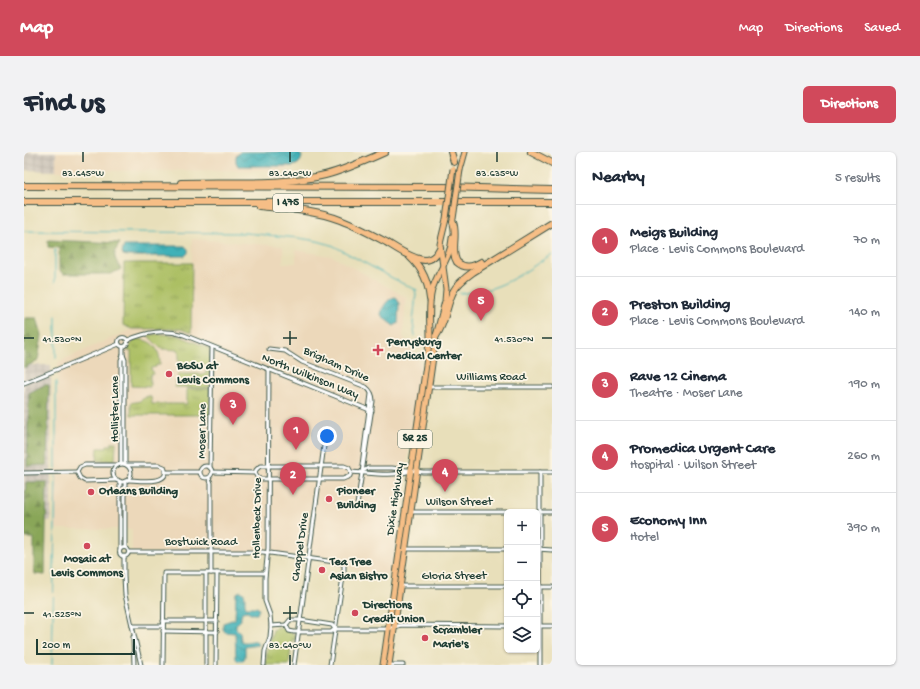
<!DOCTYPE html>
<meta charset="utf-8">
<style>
:root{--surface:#fff;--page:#f2f2f3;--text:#1f2937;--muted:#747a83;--line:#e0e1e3;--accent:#d1495b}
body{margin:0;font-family:"Gochi Hand",sans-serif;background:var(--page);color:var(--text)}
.controls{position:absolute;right:12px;bottom:12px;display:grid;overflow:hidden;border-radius:6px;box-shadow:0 1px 3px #0004}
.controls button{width:36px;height:36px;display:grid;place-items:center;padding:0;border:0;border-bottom:1px solid var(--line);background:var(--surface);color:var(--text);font:20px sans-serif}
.scale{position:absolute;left:12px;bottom:10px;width:99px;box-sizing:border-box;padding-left:4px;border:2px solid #1f3d34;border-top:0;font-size:11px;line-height:14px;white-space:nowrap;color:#1f3d34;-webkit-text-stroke:3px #fcf5e5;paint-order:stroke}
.you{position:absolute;left:303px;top:284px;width:14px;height:14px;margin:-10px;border:3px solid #fff;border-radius:50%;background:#1a73e8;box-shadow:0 0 0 6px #1a73e833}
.badge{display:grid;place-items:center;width:26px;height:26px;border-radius:50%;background:var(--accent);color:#fff;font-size:13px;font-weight:700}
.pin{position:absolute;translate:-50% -33px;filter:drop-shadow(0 1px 2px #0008)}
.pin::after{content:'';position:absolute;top:21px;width:14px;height:12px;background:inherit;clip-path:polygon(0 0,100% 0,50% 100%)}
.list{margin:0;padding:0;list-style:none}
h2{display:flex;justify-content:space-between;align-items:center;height:52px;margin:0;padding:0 16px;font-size:17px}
h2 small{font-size:13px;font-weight:400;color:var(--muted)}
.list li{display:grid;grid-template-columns:26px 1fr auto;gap:12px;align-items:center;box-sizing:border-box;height:72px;padding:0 16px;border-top:1px solid var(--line)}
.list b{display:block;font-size:15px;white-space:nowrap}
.list p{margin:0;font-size:13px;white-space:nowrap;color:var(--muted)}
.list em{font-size:13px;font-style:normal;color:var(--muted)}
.icon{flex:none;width:22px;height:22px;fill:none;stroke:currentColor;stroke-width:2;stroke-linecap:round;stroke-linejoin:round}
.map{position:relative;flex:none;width:528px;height:513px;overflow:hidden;border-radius:6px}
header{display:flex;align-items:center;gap:24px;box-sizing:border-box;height:56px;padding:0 20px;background:var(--accent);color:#fff}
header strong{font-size:19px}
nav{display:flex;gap:22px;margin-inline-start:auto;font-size:14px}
.intro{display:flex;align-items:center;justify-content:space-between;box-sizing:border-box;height:96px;padding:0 24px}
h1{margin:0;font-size:28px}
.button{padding:10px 18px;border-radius:6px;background:var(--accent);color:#fff;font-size:14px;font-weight:700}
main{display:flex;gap:24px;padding:0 24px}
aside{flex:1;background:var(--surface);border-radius:6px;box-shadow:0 1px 3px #0004}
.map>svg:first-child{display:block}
</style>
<header>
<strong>Map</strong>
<nav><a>Map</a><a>Directions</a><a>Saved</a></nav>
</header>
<div class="intro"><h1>Find us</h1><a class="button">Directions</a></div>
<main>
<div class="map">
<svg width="528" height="513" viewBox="0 0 528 513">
<defs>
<pattern id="industrial-grid" width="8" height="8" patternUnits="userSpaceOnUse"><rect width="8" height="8" fill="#cbc3b8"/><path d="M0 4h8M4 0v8" fill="none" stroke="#aea89f"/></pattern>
<pattern id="grass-tufts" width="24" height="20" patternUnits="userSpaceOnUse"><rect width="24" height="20" fill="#acbf63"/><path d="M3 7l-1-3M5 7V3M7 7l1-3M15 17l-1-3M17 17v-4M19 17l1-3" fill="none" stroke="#8b9c52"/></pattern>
<pattern id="forest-firs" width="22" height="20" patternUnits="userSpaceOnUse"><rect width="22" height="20" fill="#89a659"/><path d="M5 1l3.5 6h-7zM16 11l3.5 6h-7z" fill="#6f884a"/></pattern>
<pattern id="water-waves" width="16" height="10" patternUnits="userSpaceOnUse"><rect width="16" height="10" fill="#40b1b8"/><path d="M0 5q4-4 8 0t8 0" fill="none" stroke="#359196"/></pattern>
</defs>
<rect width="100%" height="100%" fill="#fcf5e5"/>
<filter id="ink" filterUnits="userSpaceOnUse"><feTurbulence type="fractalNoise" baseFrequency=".025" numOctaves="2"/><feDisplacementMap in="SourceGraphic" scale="8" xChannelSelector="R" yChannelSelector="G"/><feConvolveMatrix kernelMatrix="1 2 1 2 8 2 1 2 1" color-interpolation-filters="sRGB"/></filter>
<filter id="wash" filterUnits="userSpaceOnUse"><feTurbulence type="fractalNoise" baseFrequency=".012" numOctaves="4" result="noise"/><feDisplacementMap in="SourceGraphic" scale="16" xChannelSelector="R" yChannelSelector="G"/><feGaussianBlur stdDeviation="0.9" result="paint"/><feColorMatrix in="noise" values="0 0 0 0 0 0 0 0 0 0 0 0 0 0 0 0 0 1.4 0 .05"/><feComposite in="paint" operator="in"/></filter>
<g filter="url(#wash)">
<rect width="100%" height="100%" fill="#e8dfba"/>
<g fill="#ecd8ba">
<polygon points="32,0 277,0 277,8 274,13 261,18 32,19"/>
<polygon points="168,87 259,94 259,111 272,111 272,98 308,104 382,145 379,184 397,212 367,423 326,417 326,410 239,400 108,400 108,377 31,377 34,210 108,177 156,177 167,181"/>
</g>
<g fill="url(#industrial-grid)">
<polygon points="0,0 32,0 32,19 0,18"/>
<rect x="0" y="213" width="27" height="156"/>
</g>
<g fill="url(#grass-tufts)" stroke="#667e4c">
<polygon points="100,111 168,111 167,181 156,177 108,177 99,173"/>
<polygon points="134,182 153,183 185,196 186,204 186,236 151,235 152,228 154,227 154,222 182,222 182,213 155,213 155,198 137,197 125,185 124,183"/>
<path d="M114,187c16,2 22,10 22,26h-4v2l-5,1v2l2,1v3h-3v13l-19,-1v-35h-4c4,-5 5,-11 11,-12z"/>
<polygon points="163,237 186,237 186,263 107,263 107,251 116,249 123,244 127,245 128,252 163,252"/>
<polygon points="88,290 92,290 91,308 75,309 73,308 74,296 83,296 83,293 88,293"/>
<polygon points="252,475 261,476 264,479 271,483 271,488 268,488 265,513 242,513 243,499 249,478"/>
</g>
<g fill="url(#forest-firs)" stroke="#547246">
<path d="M24,88l72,3c-8,11 -6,15 1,26l-10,5h-48l-4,-4v-22l-11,-1z"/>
<polygon points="1,166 13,166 18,183 14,208 0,216"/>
<polygon points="20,233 25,233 23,313 3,314 5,241"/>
<polygon points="2,330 23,330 21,423 11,422 10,418 10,386 2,386 0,380"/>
</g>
<g fill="url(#water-waves)" stroke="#307776">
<path d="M216,0h58l4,4c-1,6 -3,8 -9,10h-55l-2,-4v-6z"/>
<polygon points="100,94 161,94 164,97 164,101 161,104 104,104 99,103 98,100"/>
<path d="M371,145l2,1 2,6 -1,19 -4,3 -12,-9 -1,-3c2,-8 6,-15 14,-17z"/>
<path d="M217,439c7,4 2,10 5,16h11l2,2 -2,5h-4l-6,-3 -5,1 -2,9 -4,3v5l4,3 1,9c5,3 10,-1 15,0l2,4 -13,2v10l-2,4h-5l-2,-2 -1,-26 -10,-1 -2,-3v-6l12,-4 1,-25 2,-2z"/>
</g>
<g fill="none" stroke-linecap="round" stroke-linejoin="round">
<g stroke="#40b1b8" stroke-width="1">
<polyline points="0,79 222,81 275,86 293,89 308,93 383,134 393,138"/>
<polyline points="31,130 31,98"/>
<path d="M436,141c39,0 61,-19 92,-39"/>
<polyline points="391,184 389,171 392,142 391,138"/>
<polyline points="32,206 32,164"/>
<polyline points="32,230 32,317"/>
<polyline points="28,513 32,324"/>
</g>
</g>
</g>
<g filter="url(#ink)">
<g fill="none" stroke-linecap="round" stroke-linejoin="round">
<defs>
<g id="street">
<circle cx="99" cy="190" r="4.5"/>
<path d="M104,188c19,-8 35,-11 56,-5l188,76"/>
<path d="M245,197l16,2 17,11 64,25c4,3 7,8 7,14l-16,104"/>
<polyline points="99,203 101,208 101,312"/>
<polyline points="0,231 95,192"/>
<polyline points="405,235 528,235"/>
<circle cx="98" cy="321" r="9"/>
<polyline points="97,312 97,208 99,203 99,195"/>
<polyline points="94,313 61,313 56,315 53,320 56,326 61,329 94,328"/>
<path d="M103,313h32l5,2c9,19 -27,13 -36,13"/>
<polyline points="338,313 347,242"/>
<circle cx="182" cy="320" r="6"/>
<polyline points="186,316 188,195"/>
<polyline points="141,320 175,320"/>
<polyline points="188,320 231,321"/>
<path d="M327,320c20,1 40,5 59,-1"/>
<polyline points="337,320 344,316 368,316 399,320 528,320"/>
<polyline points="0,321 53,320"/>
<polyline points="231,321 233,325 236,327 319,327 326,324 327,320"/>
<polyline points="231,321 232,318 236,314 320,314 325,316 327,320"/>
<polyline points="185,326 187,331 187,421"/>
<polyline points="96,329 96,397"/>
<polyline points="387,360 483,360"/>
<polyline points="513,360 528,360"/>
<polyline points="101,395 101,329"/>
<circle cx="100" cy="400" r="4.5"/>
<polyline points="381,397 483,397"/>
<polyline points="513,397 528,398"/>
<polyline points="105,400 239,400 318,411 320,413 320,418 306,513"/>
<polyline points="100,404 100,424 101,443 117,513"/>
<polyline points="376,434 483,434"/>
<polyline points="513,435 528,435"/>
<polyline points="139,469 193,469"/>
<polyline points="262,473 265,479 270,480 307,480 311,477 364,477 377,473 483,474"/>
<polyline points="262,473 266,468 276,468 308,473 311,477"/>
<polyline points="108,474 139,474"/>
<polyline points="247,474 262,473"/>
<polyline points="513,474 528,474"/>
<polyline points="139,479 193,480"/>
<polyline points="109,485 110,513"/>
<polyline points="139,513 140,421 241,421"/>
<polyline points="182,513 182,421"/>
<polyline points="192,513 193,421"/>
<polyline points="240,513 241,499 246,485 247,474 246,463 241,449 241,426 244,396 245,218"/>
<polyline points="270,513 302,279"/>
<polyline points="364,513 379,513"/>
<polyline points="516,513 516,320"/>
</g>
<g id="primary">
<polyline points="436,18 441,0"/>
<path d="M359,513l47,-328c0,-15 -2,-32 2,-47 5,-18 19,-32 20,-52"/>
<polyline points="365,513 412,184 421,149 422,137 416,92 422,67"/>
</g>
<g id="highway">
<polyline points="427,0 430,10"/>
<polyline points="507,0 528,11"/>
<path d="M157,31c45,-2 100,3 144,-8 20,-5 40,-14 60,-23"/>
<polyline points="0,34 420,35 528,38"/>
<polyline points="0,50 528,50"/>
<path d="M235,54c27,3 55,4 81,14 16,6 31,14 46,22 10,6 27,18 39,18 8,0 12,-6 15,-12"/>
<path d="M429,70c5,14 -3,29 4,40 8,7 15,5 24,0"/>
<path d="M386,105c13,12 18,25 20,42"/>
<path d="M412,184c10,-14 10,-30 17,-44 4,-8 13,-15 20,-20l79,-49"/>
</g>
</defs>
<use href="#street" stroke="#3d5548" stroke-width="5"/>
<use href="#primary" stroke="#3d5548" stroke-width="7"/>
<use href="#highway" stroke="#3d5548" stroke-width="8"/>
<use href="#street" stroke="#fff" stroke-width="3"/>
<use href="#primary" stroke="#f6be86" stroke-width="5"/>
<use href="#highway" stroke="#f6be86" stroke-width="6"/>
<defs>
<g id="primary-bridge">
<polyline points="422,67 429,17"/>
<polyline points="429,67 436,18"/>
</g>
</defs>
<use href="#primary-bridge" stroke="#3d5548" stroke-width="7" stroke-linecap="butt"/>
<use href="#primary-bridge" stroke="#f6be86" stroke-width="5"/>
</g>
</g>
<path fill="none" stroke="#1f3d34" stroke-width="1.5" d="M59,0v10M266,0v10M473,0v10M266,179v14M0,186h10M259,186h14M518,186h10M266,454v14M0,461h10M259,461h14M266,503v10"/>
<g fill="#d1495b" stroke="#fcf5e5" stroke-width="1.5">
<path d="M352 192h4v4h4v4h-4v4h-4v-4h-4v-4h4z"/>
<circle cx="145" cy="222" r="4"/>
<circle cx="67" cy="340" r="4"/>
<circle cx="305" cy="347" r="4"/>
<circle cx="63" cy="394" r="4"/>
<circle cx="298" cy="418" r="4"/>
<circle cx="331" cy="461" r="4"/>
<circle cx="401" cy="486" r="4"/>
</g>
<g text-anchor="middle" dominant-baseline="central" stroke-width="3.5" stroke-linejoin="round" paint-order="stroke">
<g fill="#fcf5e5" stroke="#617469" stroke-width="1">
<rect x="249" y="42" width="30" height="18" rx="3"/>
<rect x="374" y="278" width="34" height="18" rx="3"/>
</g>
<g font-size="11" font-weight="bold" fill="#1f3d34">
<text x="264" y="51">I 475</text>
<text x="391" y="287">SR 25</text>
</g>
<g font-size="12" font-weight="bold" fill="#1f3d34" stroke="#fcf5e5" text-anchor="start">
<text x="363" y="191">Perrysburg<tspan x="363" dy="14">Medical Center</tspan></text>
<text x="153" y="215">BGSU at<tspan x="153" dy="14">Levis Commons</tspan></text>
<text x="75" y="340">Orleans Building</text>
<text x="313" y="340">Pioneer<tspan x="313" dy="14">Building</tspan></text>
<text x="63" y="408" text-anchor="middle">Mosaic at<tspan x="63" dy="14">Levis Commons</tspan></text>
<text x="306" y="411">Tea Tree<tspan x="306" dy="14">Asian Bistro</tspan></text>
<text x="339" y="454">Directions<tspan x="339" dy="14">Credit Union</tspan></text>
<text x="409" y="479">Scrambler<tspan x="409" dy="14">Marie's</tspan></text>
</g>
<g font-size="12" fill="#1f3d34" stroke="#fcf5e5">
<text transform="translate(312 213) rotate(24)">Brigham Drive</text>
<text transform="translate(286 225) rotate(22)">North Wilkinson Way</text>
<text x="467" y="226">Williams Road</text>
<text transform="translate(92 257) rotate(-90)">Hollister Lane</text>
<text transform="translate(179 279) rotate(-89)">Moser Lane</text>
<text transform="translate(372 347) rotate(-82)">Dixie Highway</text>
<text x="435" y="351">Wilson Street</text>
<text transform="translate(234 366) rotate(-89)">Hollenbeck Drive</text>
<text x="177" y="391">Bostwick Road</text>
<text transform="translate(277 395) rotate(-82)">Chappel Drive</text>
<text x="430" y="425">Gloria Street</text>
</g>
</g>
<g font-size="10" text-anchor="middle" fill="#1f3d34" stroke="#fcf5e5" stroke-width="3.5" stroke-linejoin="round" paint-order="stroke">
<text x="59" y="24">83.645°W</text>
<text x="266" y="24">83.640°W</text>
<text x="473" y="24">83.635°W</text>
<text x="38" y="190">41.530°N</text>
<text x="490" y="190">41.530°N</text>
<text x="38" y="465">41.525°N</text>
<text x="266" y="496">83.640°W</text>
</g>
</svg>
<div class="controls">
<button>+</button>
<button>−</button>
<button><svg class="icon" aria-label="locate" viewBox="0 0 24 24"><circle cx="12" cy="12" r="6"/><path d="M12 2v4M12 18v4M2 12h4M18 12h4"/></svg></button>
<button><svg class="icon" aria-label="layers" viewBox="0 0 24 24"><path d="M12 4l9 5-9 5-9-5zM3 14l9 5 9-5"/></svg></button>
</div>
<div class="scale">200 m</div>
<div class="you"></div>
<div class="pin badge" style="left:272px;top:298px">1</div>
<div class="pin badge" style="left:269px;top:343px">2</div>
<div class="pin badge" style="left:209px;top:273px">3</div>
<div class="pin badge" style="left:421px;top:340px">4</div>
<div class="pin badge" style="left:457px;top:169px">5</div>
</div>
<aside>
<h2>Nearby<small>5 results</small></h2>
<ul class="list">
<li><span class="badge">1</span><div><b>Meigs Building</b><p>Place · Levis Commons Boulevard</p></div><em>70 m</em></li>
<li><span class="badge">2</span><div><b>Preston Building</b><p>Place · Levis Commons Boulevard</p></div><em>140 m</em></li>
<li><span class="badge">3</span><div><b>Rave 12 Cinema</b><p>Theatre · Moser Lane</p></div><em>190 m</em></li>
<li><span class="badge">4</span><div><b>Promedica Urgent Care</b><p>Hospital · Wilson Street</p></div><em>260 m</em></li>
<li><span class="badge">5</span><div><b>Economy Inn</b><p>Hotel</p></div><em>390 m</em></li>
</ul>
</aside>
</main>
